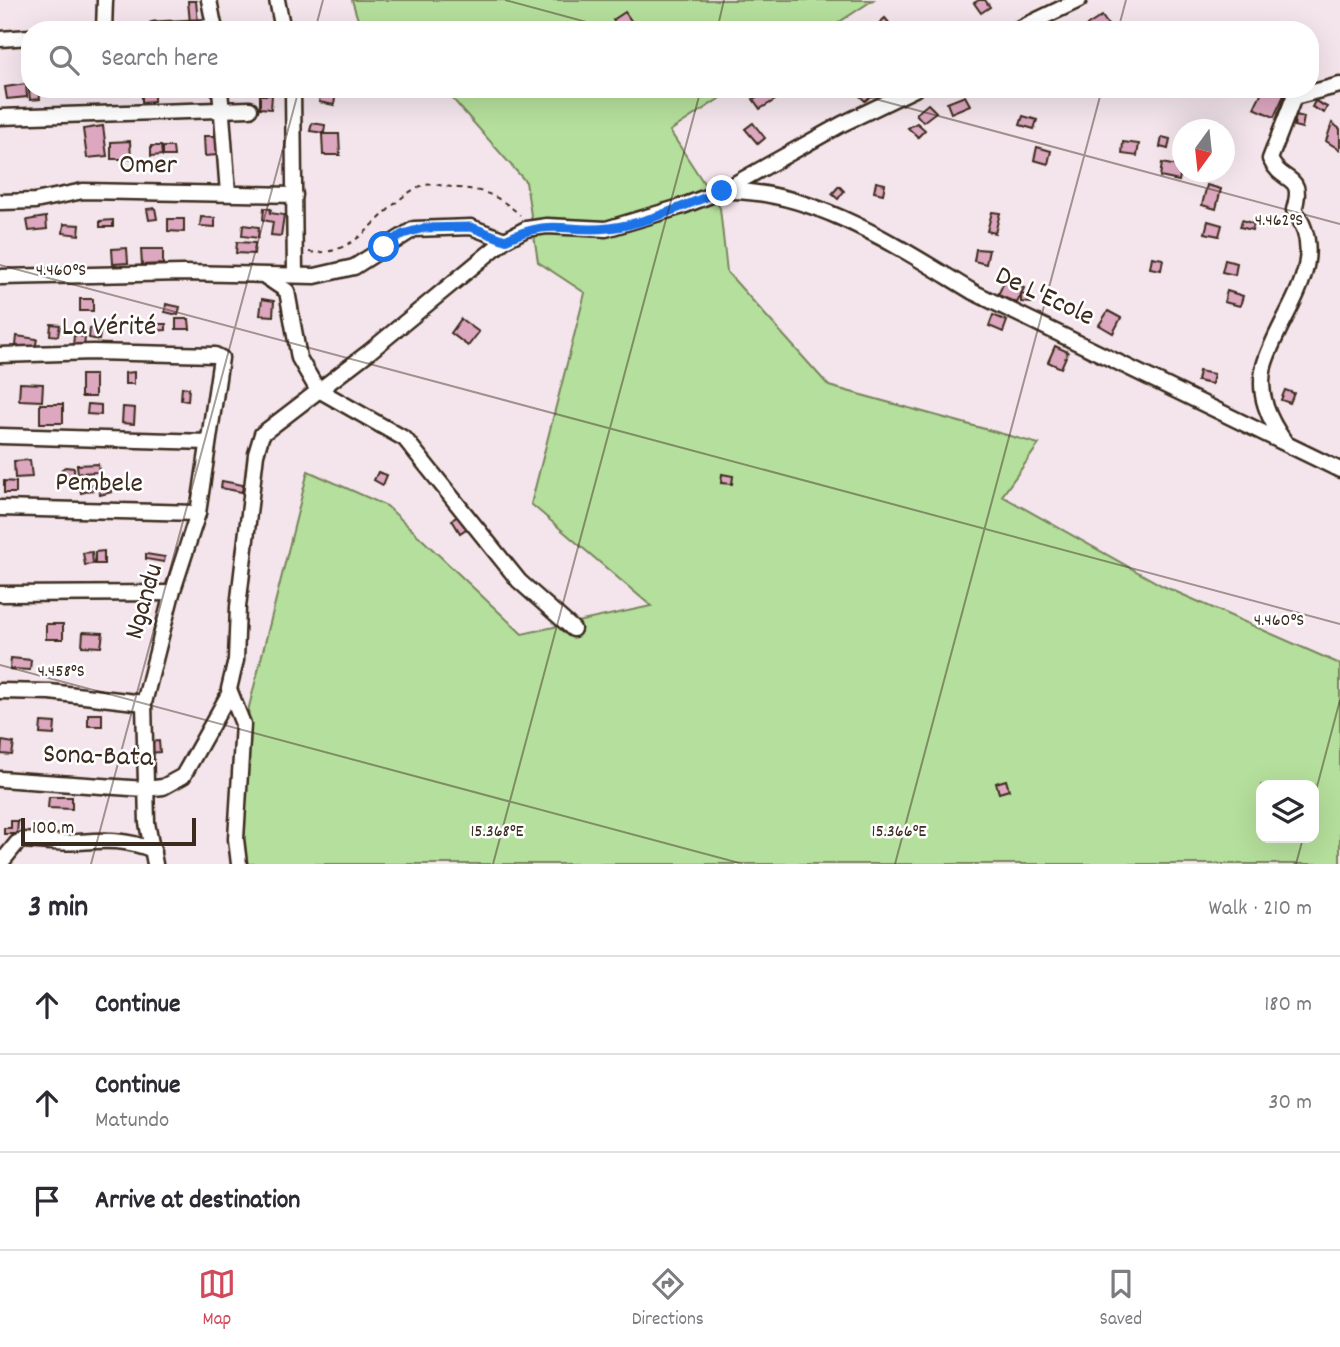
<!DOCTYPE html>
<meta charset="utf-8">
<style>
:root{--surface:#fff;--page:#f2f2f3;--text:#2b2b33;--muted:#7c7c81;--line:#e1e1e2;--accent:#d1495b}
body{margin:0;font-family:Dekko,sans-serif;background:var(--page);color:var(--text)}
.controls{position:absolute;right:21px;bottom:21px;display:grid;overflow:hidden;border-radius:14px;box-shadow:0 7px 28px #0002}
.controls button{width:63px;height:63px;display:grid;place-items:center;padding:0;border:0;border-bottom:2px solid var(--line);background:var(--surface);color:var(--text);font:35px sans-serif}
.compass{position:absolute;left:1172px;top:119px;width:63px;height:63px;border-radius:50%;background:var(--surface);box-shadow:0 7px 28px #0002;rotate:195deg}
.scale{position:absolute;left:21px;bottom:18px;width:175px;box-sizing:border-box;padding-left:7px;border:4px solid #3b2a1e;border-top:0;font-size:19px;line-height:24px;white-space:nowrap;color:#3b2a1e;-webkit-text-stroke:5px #fff;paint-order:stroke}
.stop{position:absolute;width:21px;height:21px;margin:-16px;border:5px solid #1a73e8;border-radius:50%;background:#fff}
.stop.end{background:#1a73e8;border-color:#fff;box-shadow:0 2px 7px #0008}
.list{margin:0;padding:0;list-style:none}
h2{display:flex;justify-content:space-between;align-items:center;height:91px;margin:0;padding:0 28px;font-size:30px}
h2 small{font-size:23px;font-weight:400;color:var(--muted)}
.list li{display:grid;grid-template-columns:46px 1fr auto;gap:21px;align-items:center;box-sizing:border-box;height:98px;padding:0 28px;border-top:2px solid var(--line)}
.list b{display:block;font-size:26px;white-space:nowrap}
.list p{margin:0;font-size:23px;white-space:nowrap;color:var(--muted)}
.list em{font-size:23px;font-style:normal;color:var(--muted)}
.icon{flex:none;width:38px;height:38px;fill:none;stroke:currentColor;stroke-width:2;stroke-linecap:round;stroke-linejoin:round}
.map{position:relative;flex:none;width:1340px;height:864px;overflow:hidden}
.search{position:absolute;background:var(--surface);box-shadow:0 7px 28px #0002;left:21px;right:21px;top:21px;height:77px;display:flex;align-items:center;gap:18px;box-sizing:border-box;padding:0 24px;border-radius:28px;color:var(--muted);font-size:26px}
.sheet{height:385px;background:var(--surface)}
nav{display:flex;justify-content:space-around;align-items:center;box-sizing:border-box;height:98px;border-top:2px solid var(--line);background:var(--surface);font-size:19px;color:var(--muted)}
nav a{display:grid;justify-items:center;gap:4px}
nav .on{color:var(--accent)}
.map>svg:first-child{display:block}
</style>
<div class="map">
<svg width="1340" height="864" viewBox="0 0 1340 864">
<rect width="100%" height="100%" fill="#f4e5ec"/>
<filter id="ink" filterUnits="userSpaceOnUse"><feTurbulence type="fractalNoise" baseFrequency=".0143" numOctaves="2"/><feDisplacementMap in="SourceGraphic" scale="14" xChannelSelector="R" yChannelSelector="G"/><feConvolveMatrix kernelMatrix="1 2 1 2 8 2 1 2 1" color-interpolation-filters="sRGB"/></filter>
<g filter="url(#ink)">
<g fill="#b5df9c" stroke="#78845d" stroke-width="2" fill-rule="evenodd">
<polygon points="352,0 873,0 827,30 361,30"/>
<path d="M444,89h290l-64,42 50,77 7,64 102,114 210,58 -37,52 161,90 177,78v200h-1103l12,-157 59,-236 79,35 135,128 129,-28 -120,-102 54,-211 -47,-31 -12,-80zM1261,785h53v53h-53z"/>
</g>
<g fill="#dca7bf" stroke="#3b2a1e" stroke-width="2">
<polygon points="979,0 985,0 990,7 981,13 974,3"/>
<polygon points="188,1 196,1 198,23 190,23"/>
<polygon points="625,12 632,22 620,30 613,20"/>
<polygon points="1102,16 1108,25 1100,30 1080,30"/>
<polygon points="885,18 891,25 883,30 878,24"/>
<polygon points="78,22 79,30 57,30 57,24"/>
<polygon points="30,81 30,89 39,89 40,99 30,100 28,82"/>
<polygon points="26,84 27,97 7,99 5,87"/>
<polygon points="142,89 154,89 154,101 142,102"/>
<polygon points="321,89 336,92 334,105 319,102"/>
<polygon points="771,89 777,99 760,109 753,99"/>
<polygon points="863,89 872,95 865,101 858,94"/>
<polygon points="1263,89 1285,93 1274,117 1254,108"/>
<polygon points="260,95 272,95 271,109 260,108"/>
<polygon points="965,96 970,105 951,113 947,103"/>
<polygon points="1315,101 1327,107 1324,113 1312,107"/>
<polygon points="928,104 936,112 923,122 916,114"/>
<polygon points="1296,115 1304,117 1302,128 1294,126"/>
<polygon points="1023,116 1037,120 1034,129 1020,125"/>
<polygon points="312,123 325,125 324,133 310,131"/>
<polygon points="753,123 765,138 758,144 745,129"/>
<polygon points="917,123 925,130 918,137 908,128"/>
<polygon points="1332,123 1340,129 1340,150 1326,141"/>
<polygon points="103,126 107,156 87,158 83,129"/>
<polygon points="322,134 339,134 340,155 323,155"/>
<polygon points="204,136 217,136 218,155 205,156"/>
<polygon points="1162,137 1170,139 1168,149 1160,147"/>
<polygon points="130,141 131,159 111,159 111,142"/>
<polygon points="1123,142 1139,144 1137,156 1122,154"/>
<polygon points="151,146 161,146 162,155 151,156"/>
<polygon points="163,147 173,147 174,156 163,156"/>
<polygon points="1037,147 1051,151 1048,164 1034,160"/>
<polygon points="1162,163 1182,167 1179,181 1160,177"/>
<polygon points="876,182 885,184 883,194 874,192"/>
<polygon points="1207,185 1221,189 1216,209 1202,205"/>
<polygon points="839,186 844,191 838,199 832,194"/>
<polygon points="155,208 157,219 149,220 147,209"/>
<polygon points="264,208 271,209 270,213 284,215 281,236 271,235 273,222 263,220"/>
<polygon points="992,212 1000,213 995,233 987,231"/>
<polygon points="46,217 47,229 29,231 27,220"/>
<polygon points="201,217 215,218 215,227 200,226"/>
<polygon points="168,219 184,219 184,232 168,231"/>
<polygon points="113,220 113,227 100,227 100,221"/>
<polygon points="1242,220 1254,224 1252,230 1240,227"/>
<polygon points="1208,221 1222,225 1219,236 1205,233"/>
<polygon points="64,224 80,225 79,235 63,233"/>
<polygon points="243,225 259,227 258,238 242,236"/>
<polygon points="237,242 255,243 254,254 236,253"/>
<polygon points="127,248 128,263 113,264 112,249"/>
<polygon points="141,249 163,249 163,264 142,265"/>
<polygon points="976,249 989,250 986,264 974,261"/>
<polygon points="1152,257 1163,259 1161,270 1150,268"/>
<polygon points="1225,260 1237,263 1235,275 1222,272"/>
<polygon points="1005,280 1024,288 1017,303 998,295"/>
<polygon points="1227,291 1243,296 1240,306 1224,302"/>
<polygon points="1021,294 1033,297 1032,303 1021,302"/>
<rect x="80" y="299" width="13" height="12"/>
<polygon points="262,299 274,301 273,316 260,315"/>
<polygon points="166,304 180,307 178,315 165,312"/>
<polygon points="1108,311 1121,318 1113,333 1099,325"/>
<polygon points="993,315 1007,321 1003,332 989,326"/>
<polygon points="176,319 189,319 190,329 176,329"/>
<polygon points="461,319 479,332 468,346 451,333"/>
<polygon points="51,324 60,325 58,336 50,335"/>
<polygon points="151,324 166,324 166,330 152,331"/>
<polygon points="90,328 101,329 99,340 89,338"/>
<polygon points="74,335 85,337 84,348 73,347"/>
<polygon points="17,336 37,339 35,349 16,346"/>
<polygon points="1055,346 1068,352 1061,368 1048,362"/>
<polygon points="1199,371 1214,374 1212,384 1197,381"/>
<polygon points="134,372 134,384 125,384 125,373"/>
<rect x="81" y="375" width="14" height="22"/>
<polygon points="20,383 43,384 42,401 19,400"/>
<polygon points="182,387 189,388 188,401 181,400"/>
<polygon points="1285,390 1294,393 1290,403 1281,400"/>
<rect x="40" y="404" width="23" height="19"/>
<polygon points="88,404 101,405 101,415 87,414"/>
<polygon points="123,407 135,408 134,424 122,423"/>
<polygon points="30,460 32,477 15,478 14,461"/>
<polygon points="98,464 99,472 78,473 77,465"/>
<polygon points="65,467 74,468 74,478 61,477 61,470"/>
<polygon points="378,472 387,475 383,485 374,480"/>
<polygon points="722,474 733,476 732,484 721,483"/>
<polygon points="4,481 16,482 16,493 4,493"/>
<polygon points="118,481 131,481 132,489 118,489"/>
<polygon points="222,481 243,485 242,492 221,488"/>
<polygon points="110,482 112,492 100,495 98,484"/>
<polygon points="93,484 94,490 81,493 80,487"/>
<polygon points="461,514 469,527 460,533 452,520"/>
<polygon points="104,551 104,564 95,564 95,552"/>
<polygon points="92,552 93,564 85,565 83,553"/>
<polygon points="146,554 165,557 164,562 146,559"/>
<rect x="46" y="624" width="17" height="15"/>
<polygon points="83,632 103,633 101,647 82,646"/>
<polygon points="11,658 31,660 30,670 10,669"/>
<rect x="88" y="714" width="14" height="12"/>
<polygon points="41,722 55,723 54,735 40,734"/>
<polygon points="2,741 14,743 12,755 1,754"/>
<polygon points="159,741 160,752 150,753 149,742"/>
<polygon points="1006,780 1009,790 999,793 996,783"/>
<polygon points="49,797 72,797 72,809 48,808"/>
<polygon points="11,821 18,821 17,834 4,834 4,828 11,828"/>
</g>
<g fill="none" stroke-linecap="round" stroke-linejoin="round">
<defs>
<g id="street">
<polyline points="209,0 215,30"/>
<polyline points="277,0 283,30"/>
<polyline points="104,30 105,0"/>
<polyline points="154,30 215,27"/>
<polyline points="1016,30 1079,0"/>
<polyline points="0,39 30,37"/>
<polyline points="220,89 228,193"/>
<polyline points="293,89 295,275"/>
<polyline points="0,117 250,109"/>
<path d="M723,191c89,-3 177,57 250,101l367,178"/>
<polyline points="0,202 35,201 83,191 295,195"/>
<polyline points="0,277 183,273 315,276 354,267 414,229 471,227 505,240"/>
<polyline points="266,277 287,291 299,358 317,389 405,439 519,581 573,629"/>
<polyline points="0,355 93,352 215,355 221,358 198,513 172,593 144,703 147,823 155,864"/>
<polyline points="0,436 208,442"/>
<path d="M1285,442c-16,-22 -28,-47 -21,-76 14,-51 69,-103 30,-156 11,-38 -11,-24 -24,-51l24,-62 46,-12"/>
<polyline points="0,508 198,513"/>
<polyline points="0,594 172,593"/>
<polyline points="0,691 50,692 144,703"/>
<polyline points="0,779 145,789 163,787 183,776 229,694"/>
<path d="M0,864l17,-21 6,-3c18,1 37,4 55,2 28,-2 48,-3 75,8"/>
<polyline points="239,864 236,839 243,724 229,689 236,660 238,607 256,454 262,434 369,352 505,240 526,229 547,226 606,229 680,207 722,191 842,124 915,89"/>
</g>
</defs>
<use href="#street" stroke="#3b2a1e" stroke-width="19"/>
<path stroke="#3b2a1e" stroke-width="2" stroke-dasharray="5 5" stroke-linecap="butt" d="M309,252c53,6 71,-48 112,-66 10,-4 27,1 38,2 27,2 41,9 61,27"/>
<use href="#street" stroke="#fff" stroke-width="14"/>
</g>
</g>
<g fill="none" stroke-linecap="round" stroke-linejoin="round" filter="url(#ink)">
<path stroke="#1a73e8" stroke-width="9" d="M384,247l19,-13 21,-6 47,-1 34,13c47,-23 60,-7 104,-12 38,-4 77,-24 113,-37"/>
</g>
<path fill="none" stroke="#3b2a1e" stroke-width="2" stroke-opacity="0.45" d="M505,0l111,30M315,30l8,-30M717,30l7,-30M1118,30l8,-30M838,89l502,135M0,265l1340,359M0,665l743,199M1314,798l26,-98M91,864l208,-775M493,864l208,-775M895,864l207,-775M1296,864l7,-26"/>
<g text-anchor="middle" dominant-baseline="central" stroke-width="5" stroke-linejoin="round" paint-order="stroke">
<g font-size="28" fill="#3b2a1e" stroke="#fff">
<text transform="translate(148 167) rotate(1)">Omer</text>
<text transform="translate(1044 298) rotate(25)">De L'Ecole</text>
<text x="109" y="329">La Vérité</text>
<text transform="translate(99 485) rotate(1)">Pembele</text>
<text transform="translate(146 602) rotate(-74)">Ngandu</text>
<text transform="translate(98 758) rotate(2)">Sona-Bata</text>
</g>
</g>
<g font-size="18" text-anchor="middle" fill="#3b2a1e" stroke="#fff" stroke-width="5" stroke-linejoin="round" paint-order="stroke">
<text x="1279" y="225">4.462°S</text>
<text x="61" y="275">4.460°S</text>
<text x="1279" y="625">4.460°S</text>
<text x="61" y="676">4.458°S</text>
<text x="497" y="836">15.368°E</text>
<text x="899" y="836">15.366°E</text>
</g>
</svg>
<div class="controls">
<button><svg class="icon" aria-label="layers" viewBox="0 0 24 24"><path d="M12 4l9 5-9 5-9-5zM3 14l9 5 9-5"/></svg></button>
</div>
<svg class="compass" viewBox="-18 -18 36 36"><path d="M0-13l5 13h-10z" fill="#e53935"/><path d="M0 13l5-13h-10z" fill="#7c7c81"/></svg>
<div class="scale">100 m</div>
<div class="stop" style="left:384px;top:247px"></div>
<div class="stop end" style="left:722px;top:191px"></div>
<div class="search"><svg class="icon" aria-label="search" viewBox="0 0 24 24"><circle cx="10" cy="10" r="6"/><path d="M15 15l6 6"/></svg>Search here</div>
</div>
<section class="sheet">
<h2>3 min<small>Walk · 210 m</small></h2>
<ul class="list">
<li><svg class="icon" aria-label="ahead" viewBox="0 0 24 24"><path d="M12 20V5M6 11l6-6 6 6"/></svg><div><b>Continue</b></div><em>180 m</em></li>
<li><svg class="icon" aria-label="ahead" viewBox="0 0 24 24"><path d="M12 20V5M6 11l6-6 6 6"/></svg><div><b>Continue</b><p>Matundo</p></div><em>30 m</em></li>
<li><svg class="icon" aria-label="arrive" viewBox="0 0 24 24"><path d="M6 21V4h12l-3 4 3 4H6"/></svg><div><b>Arrive at destination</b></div></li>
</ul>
</section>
<nav>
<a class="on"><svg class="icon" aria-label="map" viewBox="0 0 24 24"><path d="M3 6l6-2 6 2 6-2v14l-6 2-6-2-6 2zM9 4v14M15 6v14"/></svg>Map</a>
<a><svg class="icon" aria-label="directions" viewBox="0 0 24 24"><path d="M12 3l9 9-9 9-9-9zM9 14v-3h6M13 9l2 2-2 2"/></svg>Directions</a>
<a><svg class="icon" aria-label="saved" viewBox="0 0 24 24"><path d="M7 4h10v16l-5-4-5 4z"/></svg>Saved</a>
</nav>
